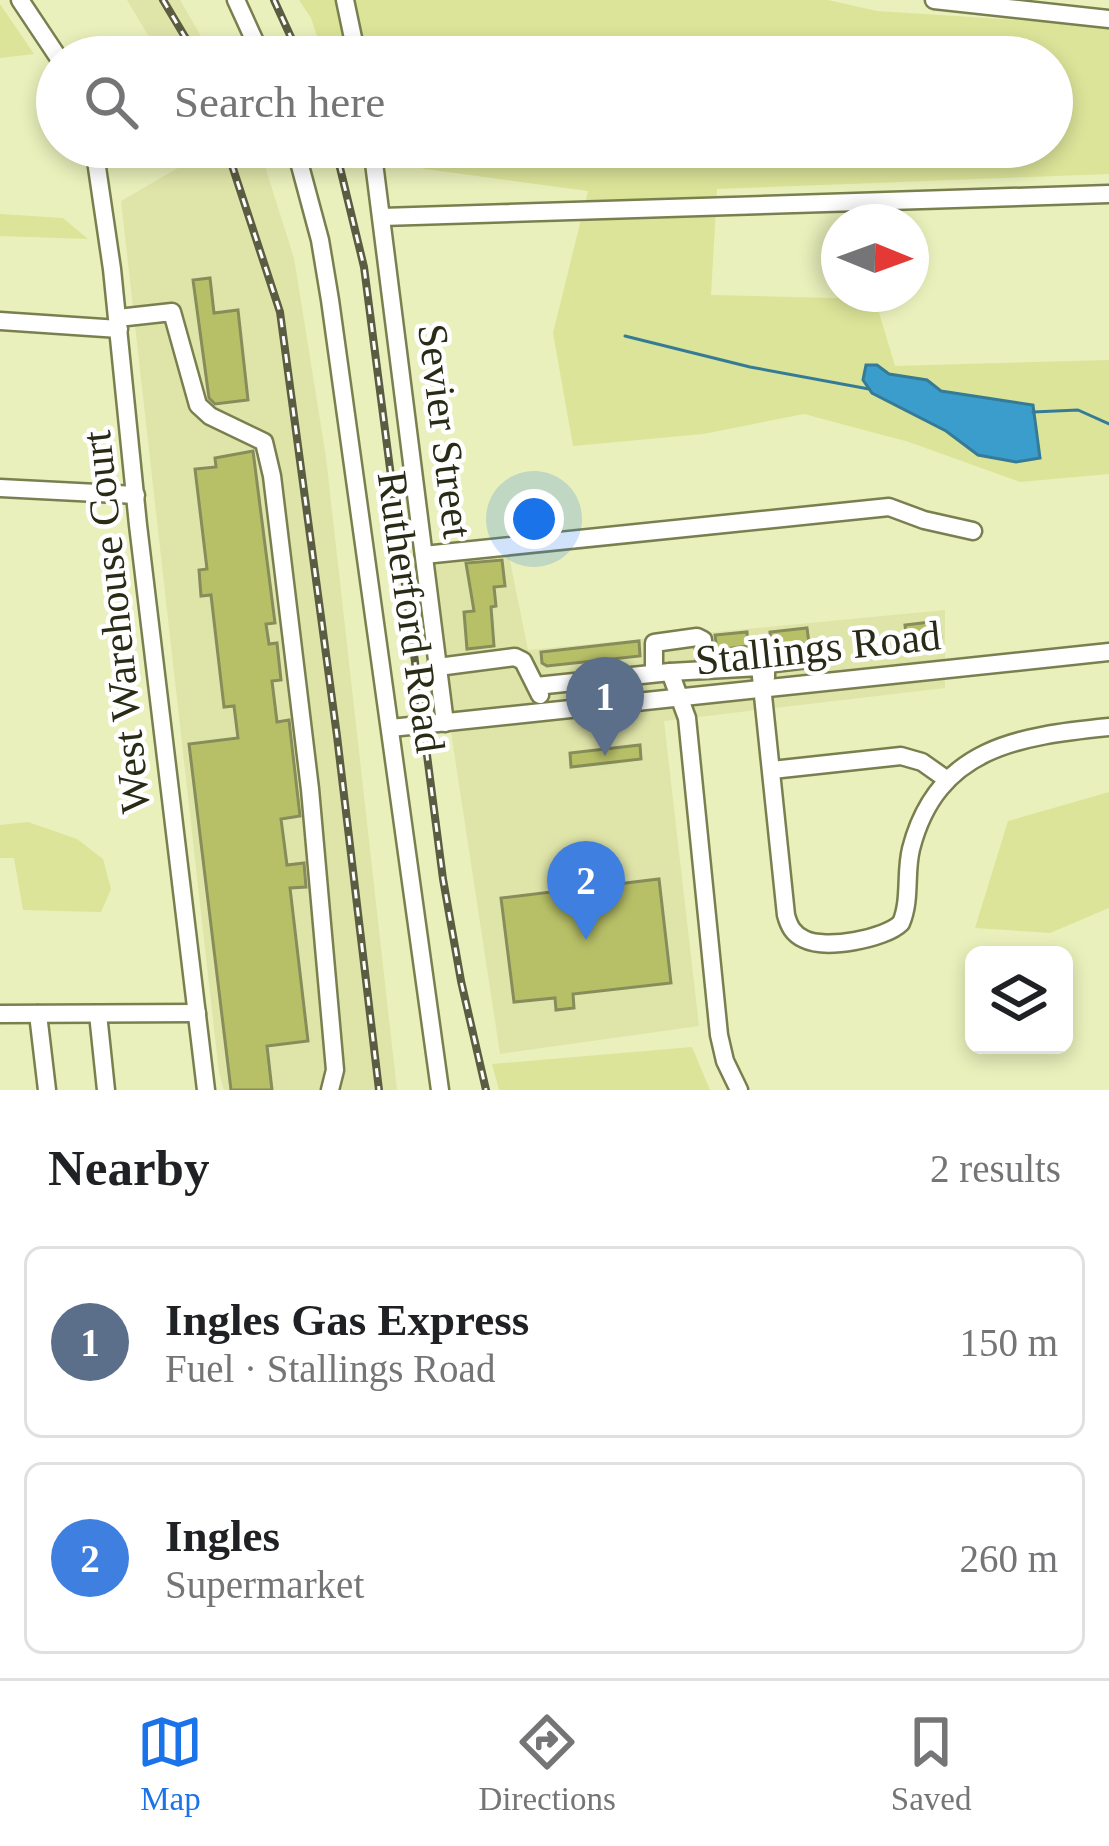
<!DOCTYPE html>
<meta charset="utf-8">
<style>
:root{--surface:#fff;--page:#f6f6f6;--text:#202124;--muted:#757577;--line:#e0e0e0;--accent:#1a73e8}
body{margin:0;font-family:"Times New Roman",serif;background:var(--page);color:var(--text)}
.controls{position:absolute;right:36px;bottom:36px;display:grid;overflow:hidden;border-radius:18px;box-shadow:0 6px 18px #0003}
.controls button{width:108px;height:108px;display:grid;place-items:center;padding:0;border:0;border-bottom:3px solid var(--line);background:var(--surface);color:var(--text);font:60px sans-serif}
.compass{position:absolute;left:821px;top:204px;width:108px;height:108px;border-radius:50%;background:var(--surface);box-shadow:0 6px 18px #0003;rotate:91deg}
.you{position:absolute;left:534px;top:519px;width:42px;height:42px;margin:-30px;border:9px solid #fff;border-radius:50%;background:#1a73e8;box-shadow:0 0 0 18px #1a73e833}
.badge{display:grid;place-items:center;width:78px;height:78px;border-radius:50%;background:var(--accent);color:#fff;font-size:39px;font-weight:700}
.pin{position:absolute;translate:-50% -99px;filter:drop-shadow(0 3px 6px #0008)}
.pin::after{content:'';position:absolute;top:63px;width:42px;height:36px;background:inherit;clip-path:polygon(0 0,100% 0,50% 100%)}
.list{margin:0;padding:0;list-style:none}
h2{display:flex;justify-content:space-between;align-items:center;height:156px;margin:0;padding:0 48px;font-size:51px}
h2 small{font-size:39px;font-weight:400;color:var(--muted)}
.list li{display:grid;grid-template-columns:78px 1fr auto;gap:36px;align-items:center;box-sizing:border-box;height:192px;margin:0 24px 24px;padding:0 24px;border:3px solid var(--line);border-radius:18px}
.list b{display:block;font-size:45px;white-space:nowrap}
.list p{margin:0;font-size:39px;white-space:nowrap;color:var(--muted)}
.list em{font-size:39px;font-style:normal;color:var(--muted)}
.icon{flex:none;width:66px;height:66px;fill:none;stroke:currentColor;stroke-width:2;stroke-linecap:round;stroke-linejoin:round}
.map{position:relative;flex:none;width:1109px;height:1090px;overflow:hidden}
.search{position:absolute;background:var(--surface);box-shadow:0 6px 18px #0003;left:36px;right:36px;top:36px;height:132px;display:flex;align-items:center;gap:30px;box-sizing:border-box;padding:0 42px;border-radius:66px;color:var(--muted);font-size:45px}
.sheet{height:588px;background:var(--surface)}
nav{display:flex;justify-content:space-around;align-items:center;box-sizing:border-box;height:168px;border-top:3px solid var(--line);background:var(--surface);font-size:33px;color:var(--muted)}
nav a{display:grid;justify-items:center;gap:6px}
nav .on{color:var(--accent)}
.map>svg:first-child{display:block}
</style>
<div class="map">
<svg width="1109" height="1090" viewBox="0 0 1109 1090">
<rect width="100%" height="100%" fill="#e9f0bb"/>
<g fill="#dfe5a9">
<polygon points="127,0 180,0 213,57 161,57"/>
<polygon points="214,147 259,147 294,258 326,457 397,1090 224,1090 219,1073 121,201"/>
<polygon points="507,546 528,650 945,610 945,688 664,721 699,1026 500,1054 424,555"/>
</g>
<g fill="#dce499">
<polygon points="299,0 828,0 877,11 1109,26 1109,174 717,189 711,295 875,299 895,366 1109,360 1109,474 1020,482 909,442 804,414 703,434 573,446 553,333 588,191 425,169 354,147 1052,147 1052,57 324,57 311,18"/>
<polygon points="0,4 34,54 0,58"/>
<polygon points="0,214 63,218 88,239 0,236"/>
<polygon points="1109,792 1109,908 1050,933 975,928 1008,821"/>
<polygon points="28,822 77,839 103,859 111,889 101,912 23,910 14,858 0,858 0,825"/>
<polygon points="692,1047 710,1090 499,1090 492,1064"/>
</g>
<polygon fill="#3b9dcc" stroke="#367b96" stroke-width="3" points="866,365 877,365 889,374 927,380 941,391 1033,405 1040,458 1016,462 978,455 946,431 872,393 863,380"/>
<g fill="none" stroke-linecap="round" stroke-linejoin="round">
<g stroke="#367b96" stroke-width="3">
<polyline points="625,336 750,367 869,389"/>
<polyline points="1033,412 1078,410 1109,424"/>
</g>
</g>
<g fill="#b8c067" stroke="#878c5b" stroke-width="3">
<polygon points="117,41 125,57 101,57 98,50"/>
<polygon points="210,278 214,313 238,310 248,400 215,404 209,398 193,280"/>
<polygon points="253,451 275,623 266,624 269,644 277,643 281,680 272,681 277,722 289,720 297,790 300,816 281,819 287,865 304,863 306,887 290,888 308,1041 267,1046 272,1090 231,1090 189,744 238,738 234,706 224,707 211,595 201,596 199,570 207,569 195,469 216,467 215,458"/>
<polygon points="502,560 505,586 494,587 496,606 491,607 494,646 467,649 464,612 474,611 466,563"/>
<polygon points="939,621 941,638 907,642 905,625"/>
<polygon points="807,628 809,643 771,648 770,632"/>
<polygon points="747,632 748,646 717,650 715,635"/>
<polygon points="639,641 640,656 547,666 542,663 541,652"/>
<polygon points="640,745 641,759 571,767 570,753"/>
<polygon points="659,879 671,983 573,994 574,1008 556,1010 555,998 514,1002 501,898"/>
</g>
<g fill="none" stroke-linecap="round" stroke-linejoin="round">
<defs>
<g id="minor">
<polyline points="20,0 58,57"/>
<polyline points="236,0 262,57"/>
<polyline points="345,0 357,57"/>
<polyline points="934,0 1109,19"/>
<polyline points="94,147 112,269 138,525 206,1090"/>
<polyline points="295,147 320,240 330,300 440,1090"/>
<polyline points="372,147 445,723"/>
<polyline points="382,217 1109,194"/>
<polyline points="118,318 172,312 198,405 210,416 264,442 272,476 310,789 335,1070 330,1090"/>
<polyline points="0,321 119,329"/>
<polyline points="0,488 136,495"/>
<polyline points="424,555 889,507 924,520 973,531"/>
<polyline points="438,667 515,657 523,661 540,695"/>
<polyline points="654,672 654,643 697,637 703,640 706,668"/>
<path d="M670,672l90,-5 26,248c3,11 7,19 18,24 21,11 81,0 97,-16 10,-23 4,-50 10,-74 26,-102 108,-113 198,-122"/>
<polyline points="766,678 766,664 808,659"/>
<polyline points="536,686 670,672 687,718 719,1035 725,1061 739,1090"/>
<polyline points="391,728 1109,652"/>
<polyline points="772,770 901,756 922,762 946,779"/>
<polyline points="0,1014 197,1013"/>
<polyline points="38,1014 47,1090"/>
<polyline points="98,1014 106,1090"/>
</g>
</defs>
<use href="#minor" stroke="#7a7f4f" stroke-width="21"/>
<use href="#minor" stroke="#fff" stroke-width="16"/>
<defs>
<g id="rail">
<polyline points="163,0 197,57"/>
<polyline points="274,0 300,57"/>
<polyline points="226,147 280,312 337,736 379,1090"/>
<polyline points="335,147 364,267 443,879 461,981 486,1090"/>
</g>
</defs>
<use href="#rail" stroke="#5a5d41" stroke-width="8"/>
<use href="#rail" stroke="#fff" stroke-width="3" stroke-dasharray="9" stroke-linecap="butt"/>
</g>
<g text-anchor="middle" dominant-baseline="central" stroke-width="9" stroke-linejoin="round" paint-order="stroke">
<g font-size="42" fill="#292b17" stroke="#fff">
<text transform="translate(445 431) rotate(83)">Sevier Street</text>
<text transform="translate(411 612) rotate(82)">Rutherford Road</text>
<text transform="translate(116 622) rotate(-96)">West Warehouse Court</text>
<text transform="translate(818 648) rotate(-6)">Stallings Road</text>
</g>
</g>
</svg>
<div class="controls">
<button><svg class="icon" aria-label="layers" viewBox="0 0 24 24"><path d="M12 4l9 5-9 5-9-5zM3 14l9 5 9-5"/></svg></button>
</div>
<svg class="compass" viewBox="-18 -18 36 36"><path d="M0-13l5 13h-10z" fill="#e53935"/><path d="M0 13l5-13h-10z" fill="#757577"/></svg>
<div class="you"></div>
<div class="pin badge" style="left:605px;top:756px;background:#5c6f8a">1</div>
<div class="pin badge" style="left:586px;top:940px;background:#3f7fe0">2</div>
<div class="search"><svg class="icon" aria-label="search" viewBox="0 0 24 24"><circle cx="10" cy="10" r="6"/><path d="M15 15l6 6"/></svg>Search here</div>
</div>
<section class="sheet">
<h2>Nearby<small>2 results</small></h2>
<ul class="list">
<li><span class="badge" style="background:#5c6f8a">1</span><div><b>Ingles Gas Express</b><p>Fuel · Stallings Road</p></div><em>150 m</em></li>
<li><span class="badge" style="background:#3f7fe0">2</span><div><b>Ingles</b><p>Supermarket</p></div><em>260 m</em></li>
</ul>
</section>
<nav>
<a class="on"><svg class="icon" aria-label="map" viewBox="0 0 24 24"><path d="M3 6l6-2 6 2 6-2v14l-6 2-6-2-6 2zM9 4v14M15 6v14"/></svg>Map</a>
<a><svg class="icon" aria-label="directions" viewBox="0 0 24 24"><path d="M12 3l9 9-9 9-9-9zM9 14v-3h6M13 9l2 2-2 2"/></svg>Directions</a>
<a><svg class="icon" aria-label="saved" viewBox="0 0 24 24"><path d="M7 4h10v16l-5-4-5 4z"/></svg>Saved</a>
</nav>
